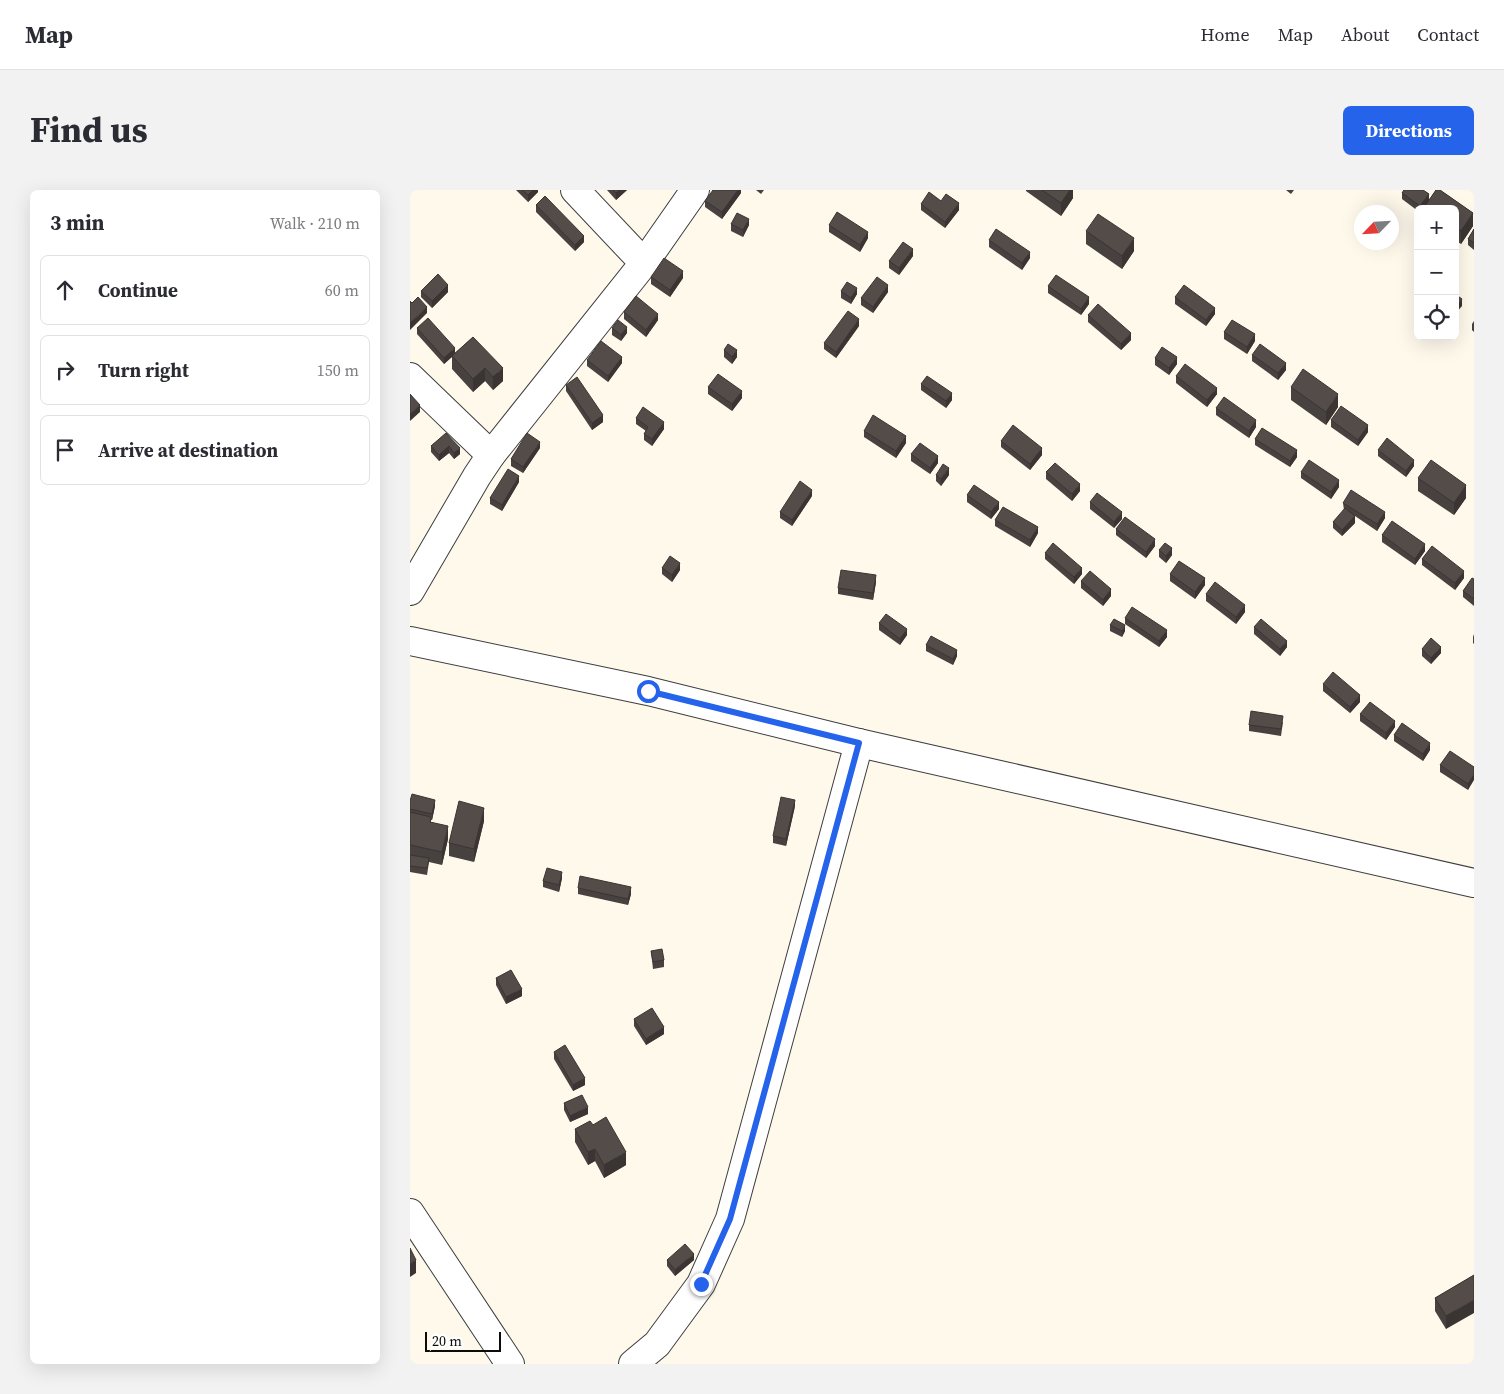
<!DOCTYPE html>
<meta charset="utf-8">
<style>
:root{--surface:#fff;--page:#f2f2f3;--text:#2b2b33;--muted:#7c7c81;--line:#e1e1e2;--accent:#2563eb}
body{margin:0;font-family:"Source Serif 4",serif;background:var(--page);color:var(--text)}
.controls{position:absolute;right:15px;top:15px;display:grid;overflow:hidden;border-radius:8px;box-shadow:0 5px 20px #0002}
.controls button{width:45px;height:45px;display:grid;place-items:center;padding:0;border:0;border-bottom:1px solid var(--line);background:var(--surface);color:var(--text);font:25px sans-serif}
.compass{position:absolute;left:944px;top:15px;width:45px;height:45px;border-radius:50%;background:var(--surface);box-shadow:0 5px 20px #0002;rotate:245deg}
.scale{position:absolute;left:15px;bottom:12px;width:76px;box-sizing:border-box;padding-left:5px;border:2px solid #0b0b0b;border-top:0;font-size:14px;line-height:18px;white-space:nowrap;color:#0b0b0b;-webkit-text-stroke:4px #fff;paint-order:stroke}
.stop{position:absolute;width:15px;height:15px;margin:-11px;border:4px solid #2563eb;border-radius:50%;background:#fff}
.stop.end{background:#2563eb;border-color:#fff;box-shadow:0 1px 5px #0008}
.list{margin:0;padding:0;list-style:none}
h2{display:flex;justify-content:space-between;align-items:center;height:65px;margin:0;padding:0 20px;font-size:21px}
h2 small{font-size:16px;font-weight:400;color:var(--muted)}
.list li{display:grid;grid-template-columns:32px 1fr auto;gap:15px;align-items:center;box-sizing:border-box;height:70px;margin:0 10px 10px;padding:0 10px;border:1px solid var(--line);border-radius:8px}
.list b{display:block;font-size:19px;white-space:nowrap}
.list em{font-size:16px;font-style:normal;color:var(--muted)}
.icon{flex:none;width:28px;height:28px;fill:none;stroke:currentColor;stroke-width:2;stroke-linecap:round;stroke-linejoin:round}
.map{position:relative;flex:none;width:1064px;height:1174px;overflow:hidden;border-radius:8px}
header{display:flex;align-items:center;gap:30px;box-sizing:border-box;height:70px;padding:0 25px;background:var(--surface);border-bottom:1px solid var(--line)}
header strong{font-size:24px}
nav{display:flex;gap:28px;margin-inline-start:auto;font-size:18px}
.intro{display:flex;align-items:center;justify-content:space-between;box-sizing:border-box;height:120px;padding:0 30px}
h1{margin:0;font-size:35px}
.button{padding:12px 22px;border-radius:8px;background:var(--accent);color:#fff;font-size:18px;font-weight:700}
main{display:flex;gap:30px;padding:0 30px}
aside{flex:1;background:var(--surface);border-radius:8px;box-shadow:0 5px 20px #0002}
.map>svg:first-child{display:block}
</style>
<header>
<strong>Map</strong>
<nav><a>Home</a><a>Map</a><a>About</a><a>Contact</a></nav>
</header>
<div class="intro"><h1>Find us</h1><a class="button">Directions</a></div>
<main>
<aside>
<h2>3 min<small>Walk · 210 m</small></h2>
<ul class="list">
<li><svg class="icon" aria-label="ahead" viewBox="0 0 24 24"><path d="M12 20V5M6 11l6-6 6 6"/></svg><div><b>Continue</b></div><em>60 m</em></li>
<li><svg class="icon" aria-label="right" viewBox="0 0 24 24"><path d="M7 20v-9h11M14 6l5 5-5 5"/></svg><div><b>Turn right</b></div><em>150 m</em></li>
<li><svg class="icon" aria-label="arrive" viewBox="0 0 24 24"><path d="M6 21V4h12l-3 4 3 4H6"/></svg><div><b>Arrive at destination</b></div></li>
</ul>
</aside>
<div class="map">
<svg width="1064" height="1174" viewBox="0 0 1064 1174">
<rect width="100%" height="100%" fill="#fef9eb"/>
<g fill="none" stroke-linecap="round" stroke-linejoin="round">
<defs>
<g id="minor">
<polyline points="165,0 234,73"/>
<polyline points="0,187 81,265"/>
<polyline points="0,401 67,286 81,265 234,73 285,0"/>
<polyline points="0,451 238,501 449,553 1064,693"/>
<polyline points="0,1023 100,1174"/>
<polyline points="223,1174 247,1154 291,1094 320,1029 449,553"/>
</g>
</defs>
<use href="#minor" stroke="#3e3e3e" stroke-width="30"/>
<use href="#minor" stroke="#fff" stroke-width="28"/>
</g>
<g fill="#47413f">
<polygon points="106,0 128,0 128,2 118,12"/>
<polygon points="197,0 217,0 206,10"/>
<polygon points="331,0 331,3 312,29 295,17 295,11"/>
<polygon points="346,0 354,0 351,4"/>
<polygon points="616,0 663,0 663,8 651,26 616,1"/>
<polygon points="876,0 884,0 881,4"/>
<polygon points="994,0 1013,0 1019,4 1019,10 1026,0 1030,0 1063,23 1063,36 1051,54 1045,50 1045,19 1015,19 1015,16 1013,19 1008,19 1008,21 992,9 992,3"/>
<polygon points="531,11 549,20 535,38 511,20 511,14"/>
<polygon points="126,15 174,52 165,61 126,22"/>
<polygon points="321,34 339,35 333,47 321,41"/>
<polygon points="419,35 458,48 450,62 419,42"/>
<polygon points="1064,39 1064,60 1058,55 1058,49"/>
<polygon points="676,41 724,61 712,79 676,54"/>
<polygon points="579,50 620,68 612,80 579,57"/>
<polygon points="503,66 489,85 479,78 479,71"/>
<polygon points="241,87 273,88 260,107 241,94"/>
<polygon points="638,96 679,114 671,125 638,103"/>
<polygon points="11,101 38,102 22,118 11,107"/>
<polygon points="431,101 447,104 441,114 431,108"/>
<polygon points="478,102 463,123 451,115 451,108"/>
<polygon points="765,107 805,124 796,136 765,114"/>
<polygon points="214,122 248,130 236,147 214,129"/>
<polygon points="678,125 721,150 711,160 678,132"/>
<polygon points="1064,131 1064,142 1062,140 1062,134"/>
<polygon points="449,136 426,168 414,159 414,153"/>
<polygon points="7,138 45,163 63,147 93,191 83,200 75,191 63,202 42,179 42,167 34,174 7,144"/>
<polygon points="202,138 217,143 211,151 202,145"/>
<polygon points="814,142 845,151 837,164 814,149"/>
<polygon points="314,160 327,167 322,174 314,167"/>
<polygon points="842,165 876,180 868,190 842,171"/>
<polygon points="745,168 767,174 759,185 745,175"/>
<polygon points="177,170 212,173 198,192 177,176"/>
<polygon points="766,186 807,204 797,217 766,193"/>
<polygon points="511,194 542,210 536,218 511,200"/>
<polygon points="156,195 193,232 182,240 156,201"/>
<polygon points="298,197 332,208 322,221 298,204"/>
<polygon points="881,197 928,217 916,235 881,210"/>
<polygon points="806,218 846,237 839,248 806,225"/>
<polygon points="226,228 254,239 242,256 234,250 234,244 236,241 226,234"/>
<polygon points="921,230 958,242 948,256 921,237"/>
<polygon points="454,241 496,253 486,268 454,247"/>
<polygon points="36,243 50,264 44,269 39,263 29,271 21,262 21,256"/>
<polygon points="845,249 887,267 880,277 845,255"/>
<polygon points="591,251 632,265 620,280 591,257"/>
<polygon points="130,258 113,283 101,276 101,269"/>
<polygon points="968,260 1004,276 996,287 968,266"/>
<polygon points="501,264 528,273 520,284 501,271"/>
<polygon points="636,282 670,301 662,311 636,289"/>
<polygon points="891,282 929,297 921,309 891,288"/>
<polygon points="526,285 539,285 531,296 526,291"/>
<polygon points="1008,288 1056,308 1044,325 1008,301"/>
<polygon points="109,292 92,321 80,314 80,308"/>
<polygon points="557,305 589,319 581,329 557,312"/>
<polygon points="402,306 382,336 370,328 370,322"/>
<polygon points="680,312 712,329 704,338 680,319"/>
<polygon points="933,313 975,328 967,341 945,326 945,333 932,346 923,338 923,332 934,320"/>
<polygon points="585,330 628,343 620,357 585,336"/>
<polygon points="706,339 745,356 736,368 706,345"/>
<polygon points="972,345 1015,361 1005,375 972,352"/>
<polygon points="749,360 762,365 756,373 749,367"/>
<polygon points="635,363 672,384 664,394 635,369"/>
<polygon points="1012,369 1054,388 1045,400 1012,375"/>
<polygon points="252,378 270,380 262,392 252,384"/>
<polygon points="760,384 795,395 785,409 760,391"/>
<polygon points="1064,389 1064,416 1053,407 1053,401"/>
<polygon points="671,391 701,406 693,416 671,398"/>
<polygon points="466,392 463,410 428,404 428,398"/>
<polygon points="796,404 835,422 826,434 796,411"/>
<polygon points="715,428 757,447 749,457 715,434"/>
<polygon points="469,433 497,445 490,455 469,440"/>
<polygon points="700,435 715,441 712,447 700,441"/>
<polygon points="844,437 877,457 870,466 844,444"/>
<polygon points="1064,444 1064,454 1063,453 1063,447"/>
<polygon points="516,455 547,466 543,475 516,461"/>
<polygon points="1012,459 1031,463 1021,474 1012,466"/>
<polygon points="913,494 950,512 940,523 913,501"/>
<polygon points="950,524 985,537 976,550 950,531"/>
<polygon points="873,532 871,546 839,541 839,535"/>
<polygon points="984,545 1020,560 1013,571 984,551"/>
<polygon points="1030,575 1064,577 1058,600 1030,582"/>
<polygon points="0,611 25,616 22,630 21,630 21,633 38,649 32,675 19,672 17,685 0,682"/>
<polygon points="385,616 376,656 363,653 363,646"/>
<polygon points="74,631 64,672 39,666 39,653"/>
<polygon points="152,688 149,702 133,697 133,691"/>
<polygon points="168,698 221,704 218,715 168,704"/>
<polygon points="241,761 254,770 254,777 243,779"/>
<polygon points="86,788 112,806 96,814 86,795"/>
<polygon points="224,829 254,844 236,855 224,836"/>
<polygon points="144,862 175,895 163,901 144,869"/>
<polygon points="154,913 178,924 160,932 154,920"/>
<polygon points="165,939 216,975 194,988 185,971 178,975 165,952"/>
<polygon points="257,1070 284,1070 265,1086 257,1076"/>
<polygon points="1064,1085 1036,1139 1025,1121 1025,1108"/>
</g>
<g fill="#3a3533">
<polygon points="123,0 128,0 128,2 118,12 118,5"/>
<polygon points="210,0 217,0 206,10 206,3"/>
<polygon points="328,0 331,0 331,3 312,29 312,22"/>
<polygon points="660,0 663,0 663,8 651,26 651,13"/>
<polygon points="1019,4 1019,10 1013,19 1010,19 1010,16"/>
<polygon points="549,13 549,20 535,38 535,32"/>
<polygon points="1063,23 1063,36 1051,54 1051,41"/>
<polygon points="339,29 339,35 333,47 333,40"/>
<polygon points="458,42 458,48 450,62 450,55"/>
<polygon points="174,46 174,52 165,61 165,55"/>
<polygon points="724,48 724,61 712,79 712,66"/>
<polygon points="503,59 503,66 489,85 489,78"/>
<polygon points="620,62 620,68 612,80 612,73"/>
<polygon points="273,81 273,88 260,107 260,100"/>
<polygon points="38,95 38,102 22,118 22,111"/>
<polygon points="478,95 478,102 463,123 463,117"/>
<polygon points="447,98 447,104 441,114 441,108"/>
<polygon points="679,107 679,114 671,125 671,119"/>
<polygon points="1052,109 1052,116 1045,124 1045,118"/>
<polygon points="17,117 17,123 0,140 0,133"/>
<polygon points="805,118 805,124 796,136 796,130"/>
<polygon points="248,124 248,130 236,147 236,140"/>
<polygon points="449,129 449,136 426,168 426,162"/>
<polygon points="217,137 217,143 211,151 211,145"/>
<polygon points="721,143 721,150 711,160 711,154"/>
<polygon points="845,144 845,151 837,164 837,157"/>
<polygon points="45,158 45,164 34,174 34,168"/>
<polygon points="327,160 327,167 322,174 322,167"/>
<polygon points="212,167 212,173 198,192 198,186"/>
<polygon points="767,167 767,174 759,185 759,178"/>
<polygon points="876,173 876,180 868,190 868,183"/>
<polygon points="75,178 75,191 63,202 63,189"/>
<polygon points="93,178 93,191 83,200 83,187"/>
<polygon points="807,198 807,204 797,217 797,210"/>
<polygon points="332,201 332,208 322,221 322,214"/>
<polygon points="542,203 542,210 536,218 536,211"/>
<polygon points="928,204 928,217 916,235 916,222"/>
<polygon points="10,215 10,222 0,231 0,224"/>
<polygon points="193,225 193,232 182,240 182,233"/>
<polygon points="846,230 846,237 839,248 839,241"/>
<polygon points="254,232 254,239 242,256 242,249"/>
<polygon points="958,235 958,242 948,256 948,250"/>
<polygon points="496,246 496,253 486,268 486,261"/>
<polygon points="130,252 130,258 113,283 113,277"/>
<polygon points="39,256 39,263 29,271 29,265"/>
<polygon points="50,258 50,264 44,269 44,263"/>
<polygon points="632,258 632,265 620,280 620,274"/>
<polygon points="887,260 887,267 880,277 880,271"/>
<polygon points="528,266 528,273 520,284 520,278"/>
<polygon points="1004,270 1004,276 996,287 996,281"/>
<polygon points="539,278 539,285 531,296 531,289"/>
<polygon points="109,286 109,292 92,321 92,315"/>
<polygon points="929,290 929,297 921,309 921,302"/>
<polygon points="670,294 670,301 662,311 662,304"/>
<polygon points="1056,295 1056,308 1044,325 1044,313"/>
<polygon points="402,300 402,306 382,336 382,330"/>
<polygon points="589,312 589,319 581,329 581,322"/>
<polygon points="712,322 712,329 704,338 704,332"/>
<polygon points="975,322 975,328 967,341 967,334"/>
<polygon points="945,326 945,333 932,346 932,340"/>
<polygon points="628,337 628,343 620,357 620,350"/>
<polygon points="745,349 745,356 736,368 736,362"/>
<polygon points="1015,354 1015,361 1005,375 1005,369"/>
<polygon points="762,358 762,365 756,373 756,366"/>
<polygon points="270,373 270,380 262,392 262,385"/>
<polygon points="672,378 672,384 664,394 664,387"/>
<polygon points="1054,381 1054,388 1045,400 1045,393"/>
<polygon points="466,385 466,392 463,410 463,403"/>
<polygon points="795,388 795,395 785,409 785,402"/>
<polygon points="701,399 701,406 693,416 693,410"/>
<polygon points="835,415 835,422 826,434 826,427"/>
<polygon points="715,435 715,441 712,447 712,441"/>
<polygon points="497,439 497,445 490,455 490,449"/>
<polygon points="757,440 757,447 749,457 749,451"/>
<polygon points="877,451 877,457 870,466 870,459"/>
<polygon points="1031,457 1031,463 1021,474 1021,468"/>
<polygon points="547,460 547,466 543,475 543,469"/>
<polygon points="950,505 950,512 940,523 940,517"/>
<polygon points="985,531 985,537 976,550 976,543"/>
<polygon points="1020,553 1020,560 1013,571 1013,564"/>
<polygon points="1064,584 1064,590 1058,600 1058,594"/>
<polygon points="25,610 25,616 22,630 22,624"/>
<polygon points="385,610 385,616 376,656 376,649"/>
<polygon points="74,618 74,631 64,672 64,659"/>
<polygon points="38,636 38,649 32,675 32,662"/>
<polygon points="152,682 152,688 149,702 149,695"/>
<polygon points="221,697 221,704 218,715 218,709"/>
<polygon points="112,799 112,806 96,814 96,807"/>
<polygon points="254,837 254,844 236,855 236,849"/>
<polygon points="175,888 175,895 163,901 163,895"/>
<polygon points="178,917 178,924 160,932 160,926"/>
<polygon points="185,959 185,971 178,975 178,962"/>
<polygon points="216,962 216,975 194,988 194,975"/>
<polygon points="284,1064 284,1070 265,1086 265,1080"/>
<polygon points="6,1070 6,1083 0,1087 0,1074"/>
<polygon points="1064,1110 1064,1123 1036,1139 1036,1126"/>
</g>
<g fill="#534c49" stroke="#3a3533">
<polygon points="112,0 123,0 118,5"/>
<polygon points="203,0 210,0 206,3"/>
<polygon points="303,0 328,0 312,22 295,11"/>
<polygon points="632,0 660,0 651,13"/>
<polygon points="994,0 1013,0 1019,4 1010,16 992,3"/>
<polygon points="1026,0 1030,0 1063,23 1051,41 1045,37 1045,19 1019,19 1015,16"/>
<polygon points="519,2 531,11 536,4 549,13 535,32 511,14"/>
<polygon points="135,6 174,46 165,55 126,15"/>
<polygon points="427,22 458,42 450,55 419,35"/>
<polygon points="327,23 339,29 333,40 321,34"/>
<polygon points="688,24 724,48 712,66 676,41"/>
<polygon points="586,39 620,62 612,73 579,50"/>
<polygon points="1064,39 1064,53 1058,49"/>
<polygon points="493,52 503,59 489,78 479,71"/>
<polygon points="254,68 273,81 260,100 241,87"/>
<polygon points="28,84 38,95 22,111 11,101"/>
<polygon points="646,85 679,107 671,119 638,96"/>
<polygon points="467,87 478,95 463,117 451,108"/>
<polygon points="437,92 447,98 441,108 431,101"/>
<polygon points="774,95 805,118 796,130 765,107"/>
<polygon points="1045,104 1052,109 1045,118"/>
<polygon points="226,106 248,124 236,140 214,122"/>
<polygon points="8,107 17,117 0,133 0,111 2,113"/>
<polygon points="688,114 721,143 711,154 678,125"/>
<polygon points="438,121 449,129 426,162 414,153"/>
<polygon points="18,128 45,158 34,168 7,138"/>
<polygon points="208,130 217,137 211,145 202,138"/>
<polygon points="822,130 845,144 837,157 814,142"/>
<polygon points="63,147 93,178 83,187 75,178 63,189 42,166"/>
<polygon points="191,151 212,167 198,186 177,170"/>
<polygon points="318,154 327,160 322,167 314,160"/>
<polygon points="850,154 876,173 868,183 842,165"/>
<polygon points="752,157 767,167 759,178 745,168"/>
<polygon points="775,174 807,198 797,210 766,186"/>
<polygon points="893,179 928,204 916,222 881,197"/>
<polygon points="308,184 332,201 322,214 298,197"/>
<polygon points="517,186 542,203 536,211 511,194"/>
<polygon points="167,187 193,225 182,233 156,195"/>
<polygon points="0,204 10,215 0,224"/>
<polygon points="814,207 846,230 839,241 806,218"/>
<polygon points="931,216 958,235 948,250 921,230"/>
<polygon points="233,217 254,232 242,249 234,244 238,237 226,228"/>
<polygon points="463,225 496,246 486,261 454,241"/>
<polygon points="603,235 632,258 620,274 591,251"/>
<polygon points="852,238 887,260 880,271 845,249"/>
<polygon points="36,243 50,258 44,263 39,256 29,265 21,256"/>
<polygon points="117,243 130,252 113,277 101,269"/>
<polygon points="977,248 1004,270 996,281 968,260"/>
<polygon points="510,253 528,266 520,278 501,264"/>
<polygon points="899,270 929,290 921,302 891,282"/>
<polygon points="1021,270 1056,295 1044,313 1008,288"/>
<polygon points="645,273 670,294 662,304 636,282"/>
<polygon points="533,274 539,278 531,289 526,285"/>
<polygon points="98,279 109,286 92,315 80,308"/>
<polygon points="390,291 402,300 382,330 370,322"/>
<polygon points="564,295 589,312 581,322 557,305"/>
<polygon points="941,300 975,322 967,334 933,313"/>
<polygon points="687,303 712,322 704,332 680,312"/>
<polygon points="593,317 628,337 620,350 585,330"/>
<polygon points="935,318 945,326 932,340 923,332"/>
<polygon points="715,327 745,349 736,362 706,339"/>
<polygon points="982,331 1015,354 1005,369 972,345"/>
<polygon points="643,353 672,378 664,387 635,363"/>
<polygon points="755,353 762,358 756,366 749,360"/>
<polygon points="1022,356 1054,381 1045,393 1012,369"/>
<polygon points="260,366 270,373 262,385 252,378"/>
<polygon points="769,371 795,388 785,402 760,384"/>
<polygon points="431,380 466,385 463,403 428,398"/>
<polygon points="680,381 701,399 693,410 671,391"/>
<polygon points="1062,388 1064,389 1064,409 1053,401"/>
<polygon points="805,392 835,415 826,427 796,404"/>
<polygon points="722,417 757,440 749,451 715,428"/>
<polygon points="476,424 497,439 490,449 469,433"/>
<polygon points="704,429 715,435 712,441 700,435"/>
<polygon points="851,429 877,451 870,459 844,437"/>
<polygon points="521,446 547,460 543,469 516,455"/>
<polygon points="1021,448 1031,457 1021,468 1012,459"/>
<polygon points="923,482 950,505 940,517 913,494"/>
<polygon points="960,512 985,531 976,543 950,524"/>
<polygon points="841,521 873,526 871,539 839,535"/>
<polygon points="992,533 1020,553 1013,564 984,545"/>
<polygon points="1040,561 1064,577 1064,584 1058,594 1030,575"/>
<polygon points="2,604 25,610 22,624 0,619 0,611"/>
<polygon points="371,607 385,610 376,649 363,646"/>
<polygon points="49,611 74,618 64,659 39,653"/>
<polygon points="0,622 21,627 20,632 38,636 32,662 0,655"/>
<polygon points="0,665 19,668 17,678 0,676"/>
<polygon points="137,678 152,682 149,695 133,691"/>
<polygon points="170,686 221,697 218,709 168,698"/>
<polygon points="252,759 254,770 243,772 241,761"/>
<polygon points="101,780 112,799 96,807 86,788"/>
<polygon points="242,818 254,837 236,849 224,829"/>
<polygon points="155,855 175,888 163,895 144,862"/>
<polygon points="172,905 178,917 160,926 154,913"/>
<polygon points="196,927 216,962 194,975 185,959 178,962 165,939 180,931 183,935"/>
<polygon points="275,1054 284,1064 265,1080 257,1070"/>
<polygon points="0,1058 6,1070 0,1074"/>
<polygon points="1064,1085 1064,1110 1036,1126 1025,1108"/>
</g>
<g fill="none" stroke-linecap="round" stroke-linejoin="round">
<polyline stroke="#2563eb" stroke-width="6" points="238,501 449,553 320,1029 291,1094"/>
</g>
</svg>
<div class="controls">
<button>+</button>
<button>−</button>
<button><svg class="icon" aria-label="locate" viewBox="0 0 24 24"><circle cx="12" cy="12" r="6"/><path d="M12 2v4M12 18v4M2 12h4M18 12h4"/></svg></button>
</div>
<svg class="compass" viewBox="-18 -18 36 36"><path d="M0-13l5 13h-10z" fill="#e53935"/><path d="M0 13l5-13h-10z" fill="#7c7c81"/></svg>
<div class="scale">20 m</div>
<div class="stop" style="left:238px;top:501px"></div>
<div class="stop end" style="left:291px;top:1094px"></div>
</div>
</main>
